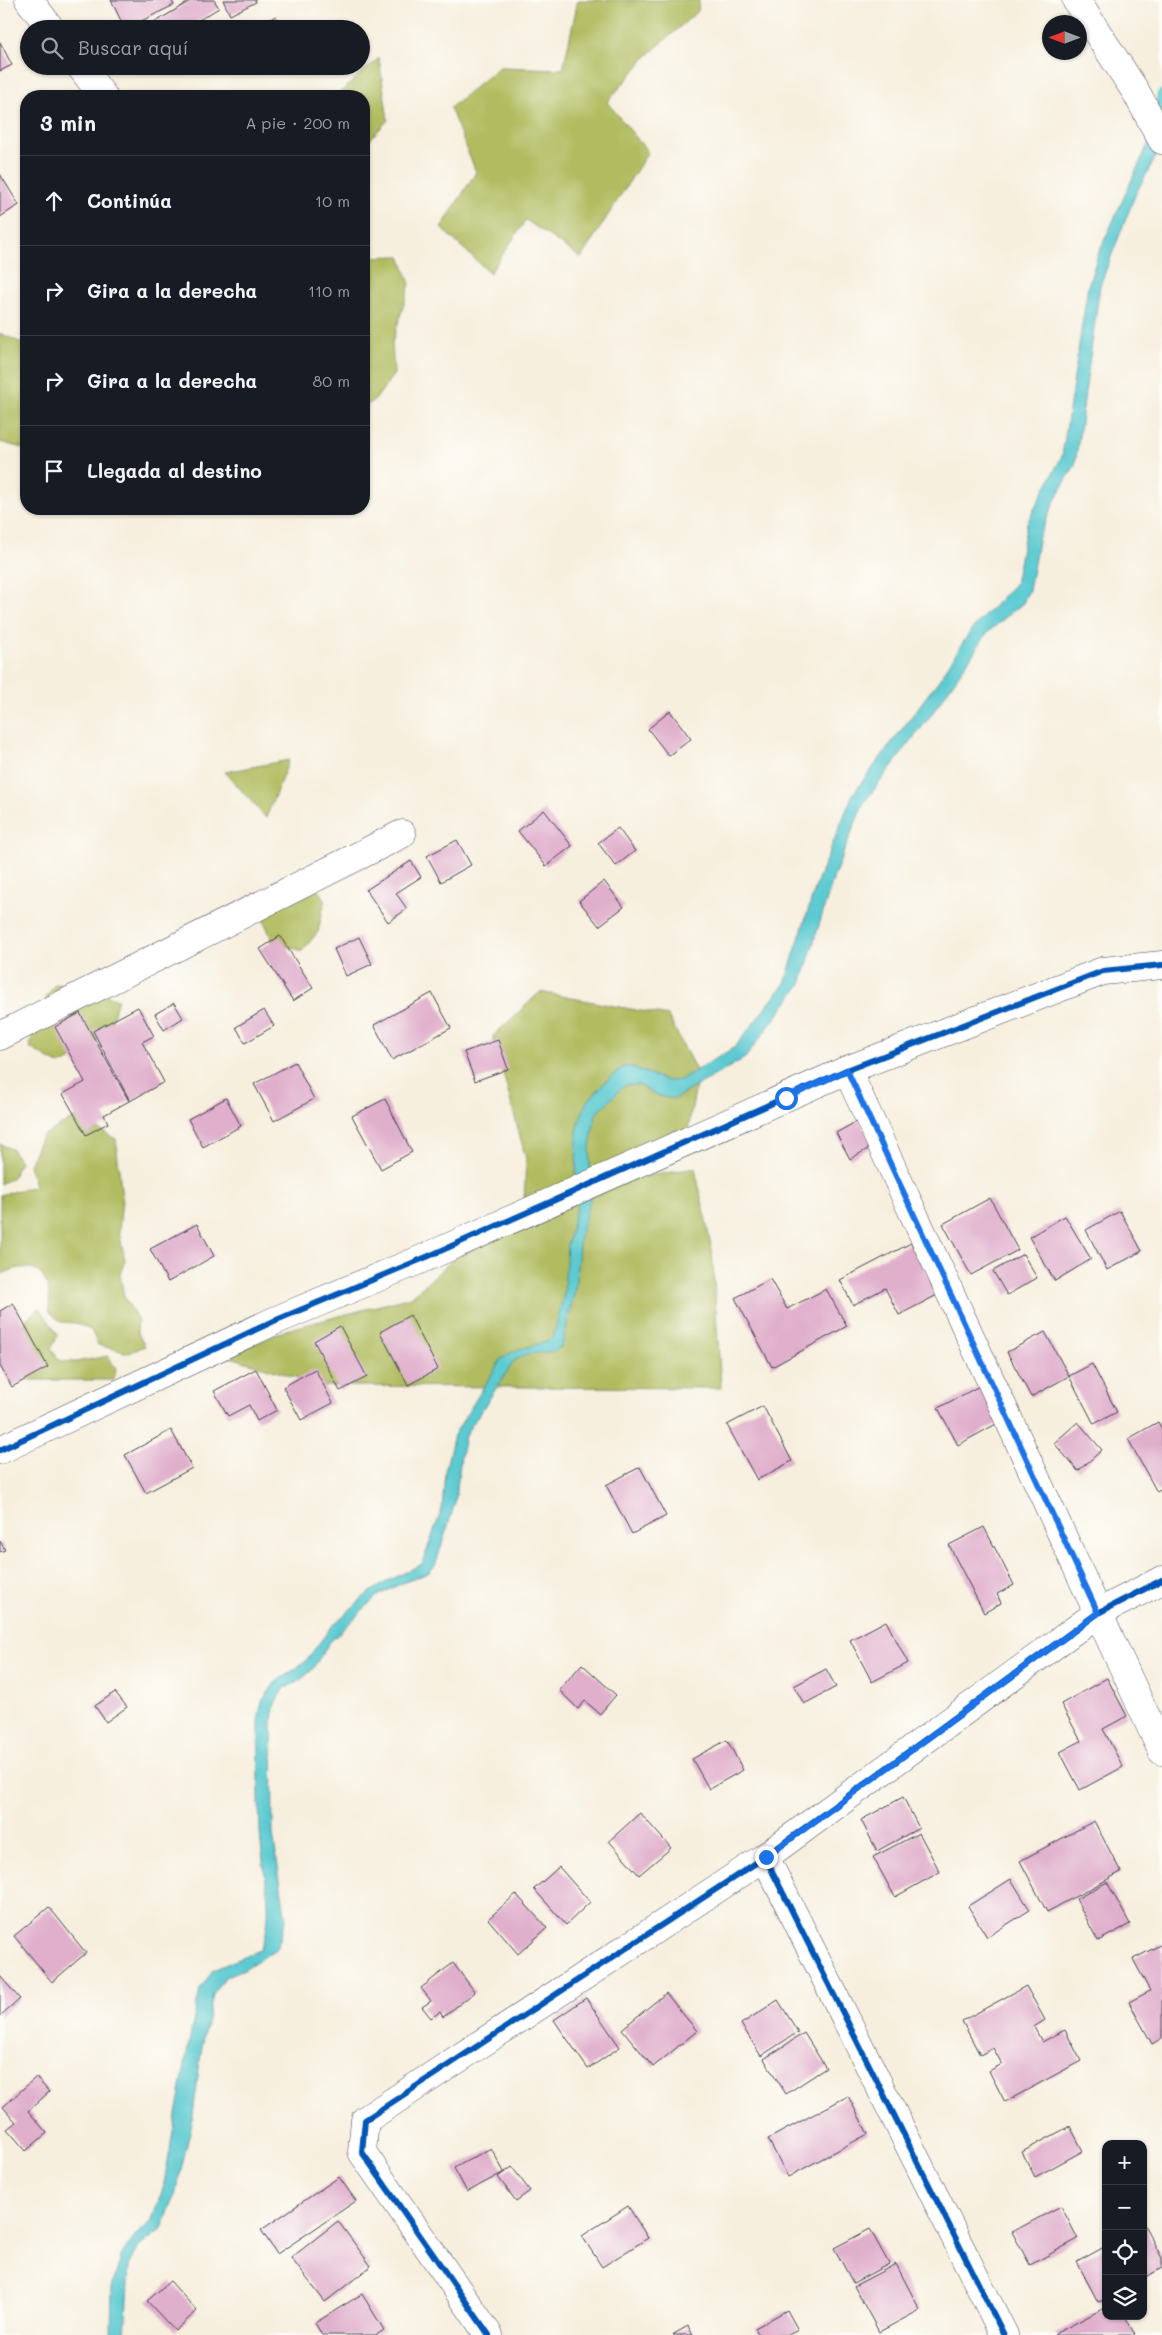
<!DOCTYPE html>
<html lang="es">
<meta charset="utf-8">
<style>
:root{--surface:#171b24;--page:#20242c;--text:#f1f3f6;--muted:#9ea1a6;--line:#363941}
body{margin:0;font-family:Mali,sans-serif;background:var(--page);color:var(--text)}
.controls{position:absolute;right:15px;bottom:15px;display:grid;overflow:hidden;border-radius:10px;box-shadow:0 1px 4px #0004}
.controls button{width:45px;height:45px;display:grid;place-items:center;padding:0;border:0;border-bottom:1px solid var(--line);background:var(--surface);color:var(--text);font:25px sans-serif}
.compass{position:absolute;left:1042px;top:15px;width:45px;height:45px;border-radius:50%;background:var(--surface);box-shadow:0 1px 4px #0004;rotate:270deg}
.stop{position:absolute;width:15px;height:15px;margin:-11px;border:4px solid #1a73e8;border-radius:50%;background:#fff}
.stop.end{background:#1a73e8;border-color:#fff;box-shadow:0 1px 5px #0008}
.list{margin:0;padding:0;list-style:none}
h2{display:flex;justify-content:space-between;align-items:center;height:65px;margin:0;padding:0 20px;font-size:21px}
h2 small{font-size:16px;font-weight:400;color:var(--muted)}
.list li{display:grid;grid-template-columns:32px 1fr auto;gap:15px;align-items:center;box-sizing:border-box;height:90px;padding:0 20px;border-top:1px solid var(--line)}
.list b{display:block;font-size:19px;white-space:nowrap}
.list em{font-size:16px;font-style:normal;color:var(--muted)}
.icon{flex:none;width:28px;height:28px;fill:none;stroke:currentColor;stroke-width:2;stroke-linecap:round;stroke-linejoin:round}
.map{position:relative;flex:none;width:1162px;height:2335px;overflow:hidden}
.search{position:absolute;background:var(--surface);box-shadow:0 1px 4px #0004;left:20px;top:20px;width:350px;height:55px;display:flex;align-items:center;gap:12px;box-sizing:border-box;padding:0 18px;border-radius:28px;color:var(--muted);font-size:19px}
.panel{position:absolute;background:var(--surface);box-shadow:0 1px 4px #0004;left:20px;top:90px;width:350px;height:425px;border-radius:20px}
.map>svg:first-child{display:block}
</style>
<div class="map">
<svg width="1162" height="2335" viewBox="0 0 1162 2335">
<rect width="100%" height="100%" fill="#fdfcf7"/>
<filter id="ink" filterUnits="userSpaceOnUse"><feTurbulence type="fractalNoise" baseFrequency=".02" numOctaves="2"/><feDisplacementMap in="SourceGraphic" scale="10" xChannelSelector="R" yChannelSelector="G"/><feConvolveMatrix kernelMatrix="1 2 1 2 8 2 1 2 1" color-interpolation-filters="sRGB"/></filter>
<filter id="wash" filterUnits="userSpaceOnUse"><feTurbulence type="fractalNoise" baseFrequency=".0096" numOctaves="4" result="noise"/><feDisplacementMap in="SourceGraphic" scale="20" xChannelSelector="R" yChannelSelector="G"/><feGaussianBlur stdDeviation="1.12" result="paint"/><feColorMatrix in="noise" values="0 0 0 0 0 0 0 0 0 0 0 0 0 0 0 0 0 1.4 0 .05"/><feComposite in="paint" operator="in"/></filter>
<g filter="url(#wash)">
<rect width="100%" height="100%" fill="#f7efde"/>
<g fill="#b0bc5e" stroke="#696f4c">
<polygon points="578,0 699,0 698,11 648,55 607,102 648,152 581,258 526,220 490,273 441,228 476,172 450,108 499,67 563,69"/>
<polygon points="379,58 388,120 364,146 364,96 336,96"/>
<polygon points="400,256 410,284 392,343 394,374 375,400 364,407 364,257"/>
<polygon points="0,333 26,345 26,446 22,448 0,442"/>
<polygon points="289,760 266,818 225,772"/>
<polygon points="308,873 325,899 318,932 302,951 272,941 260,910 276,879"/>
<polygon points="55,984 88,988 118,999 109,1030 85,1052 60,1065 30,1048 36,1014"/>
<polygon points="540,992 668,1016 698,1074 686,1141 632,1179 695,1168 712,1250 721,1388 324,1386 227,1356 286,1330 411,1297 464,1250 523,1224 526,1159 493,1036"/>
<path d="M76,1117l40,22 6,60 -3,33 6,28 -5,15 4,21 14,24 -1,12 8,14 -16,7 -31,-8 -7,-15 -15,-7 -15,-1 -12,-11c2,-22 -3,-46 -30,-43 -7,1 -13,5 -19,6v-79l35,-9 -6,-21 13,-29z"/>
<polygon points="0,1144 12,1149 20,1162 13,1177 0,1184"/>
<polygon points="40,1308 58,1335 51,1349 60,1361 76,1362 108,1356 116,1369 114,1380 32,1380 16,1376 22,1335 27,1318"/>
</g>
<g fill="#5ccad1" stroke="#3f7686">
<polygon points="1149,142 1158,153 1136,193 1100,285 1075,465 1058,494 1039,536 1029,590 1023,603 988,632 931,715 863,804 834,876 801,984 745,1058 674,1099 659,1096 638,1085 625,1085 596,1114 590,1147 590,1173 576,1178 577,1127 586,1103 603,1084 623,1067 632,1067 667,1081 680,1080 735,1047 785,983 817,882 853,794 939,680 971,630 1015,584 1027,523 1062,456 1088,286 1099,252"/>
<path d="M590,1195v5l-10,35 -5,55 -13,56 -8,5 -25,3 -14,6 -50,75 -4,21 -6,47 -20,63 -7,7 -28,11 -24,13 -47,46 -17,27 -14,12 -14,6 -8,13 -4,17 1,116 13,86 -9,28 -33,21 -19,8 -12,17 -12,59 -9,70 -17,72 -13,34 -23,18 -10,19 -4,69h-14l1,-48 10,-33 15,-20 14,-12 12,-33 25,-142 12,-58 13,-19 47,-20c18,-37 1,-81 0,-120 -2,-38 -1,-77 -1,-115l3,-14 14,-19 29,-20 27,-36 34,-31 20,-13 36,-18 20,-55 3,-38 9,-36 47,-76 13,-8 35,-10 5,-7 10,-40 3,-49 12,-48z"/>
</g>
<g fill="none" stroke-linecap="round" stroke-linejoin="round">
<polyline stroke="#5ccad1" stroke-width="11" points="1158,121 1162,95"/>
</g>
<g id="blocks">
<g fill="#e0afcc">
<polygon points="111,0 171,0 174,5 125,29"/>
<polygon points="192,0 214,0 219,8 194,23 197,29 143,29"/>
<polygon points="223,0 255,0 256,2 230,15"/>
<polygon points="276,16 282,29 252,29"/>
<polygon points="0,42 12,65 0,71"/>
<polygon points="0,174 19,205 0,217"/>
<polygon points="670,711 691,739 669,756 648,729"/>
<polygon points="544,810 572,846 546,866 518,831"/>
<polygon points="618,828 635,851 616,866 598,843"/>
<polygon points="457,840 471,865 441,882 427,856"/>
<polygon points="411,861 421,877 396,893 407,909 388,922 366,890"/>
<polygon points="604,881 624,907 599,926 579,901"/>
<polygon points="280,936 313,988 293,1001 260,949"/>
<polygon points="359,937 372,964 346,976 334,949"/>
<polygon points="432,993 451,1028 392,1060 374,1025"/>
<polygon points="174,1003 183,1018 164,1030 155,1014"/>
<polygon points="138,1007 154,1036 142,1042 164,1082 130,1101 93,1031"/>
<polygon points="264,1010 274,1026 245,1043 236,1027"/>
<polygon points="80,1013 129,1101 104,1115 108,1123 86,1135 63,1094 85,1082 55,1027"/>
<polygon points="498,1040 508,1069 475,1081 464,1052"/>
<polygon points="295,1062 314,1099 274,1121 254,1084"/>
<polygon points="226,1098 241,1126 203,1147 188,1119"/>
<polygon points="385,1099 412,1152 381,1169 352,1116"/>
<polygon points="859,1120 873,1146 850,1159 836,1133"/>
<polygon points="990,1198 1018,1250 971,1275 943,1224"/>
<polygon points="1120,1211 1142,1251 1107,1270 1086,1230"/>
<polygon points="1065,1216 1091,1259 1055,1281 1029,1237"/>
<polygon points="197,1224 214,1256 168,1282 150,1249"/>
<polygon points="911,1243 939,1294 899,1315 885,1288 853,1305 840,1280"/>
<polygon points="1023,1254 1037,1278 1007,1295 993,1271"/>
<polygon points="770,1279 787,1309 826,1289 847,1326 772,1367 735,1298"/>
<polygon points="13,1303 48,1367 12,1387 0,1366 0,1311"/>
<polygon points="410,1315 438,1369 408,1385 380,1332"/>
<polygon points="340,1326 367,1377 340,1391 314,1341"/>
<polygon points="1045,1332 1069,1376 1092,1364 1117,1412 1094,1424 1069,1376 1031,1397 1007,1352"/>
<polygon points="256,1369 277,1410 257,1421 249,1405 228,1416 214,1391"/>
<polygon points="315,1369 333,1403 301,1420 283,1387"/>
<polygon points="987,1382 1007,1418 958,1445 938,1408"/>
<polygon points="763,1406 792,1461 757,1480 727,1425"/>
<polygon points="1078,1422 1102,1450 1078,1471 1054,1443"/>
<polygon points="1158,1422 1162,1429 1162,1489 1157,1492 1128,1439"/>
<polygon points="171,1430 192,1468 146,1493 125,1455"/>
<polygon points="640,1467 666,1516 632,1534 606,1485"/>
<polygon points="984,1527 1014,1585 997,1594 1001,1603 984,1613 949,1545"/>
<polygon points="0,1541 5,1550 0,1552"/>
<polygon points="886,1621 908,1663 872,1682 850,1640"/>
<polygon points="582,1664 616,1695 600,1714 585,1701 578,1709 559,1690"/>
<polygon points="826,1669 836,1687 804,1704 794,1686"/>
<polygon points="1107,1678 1127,1716 1103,1729 1123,1767 1080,1790 1060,1752 1081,1741 1061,1704"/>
<polygon points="115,1692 127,1707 106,1722 95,1706"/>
<polygon points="727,1740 743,1770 709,1789 692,1759"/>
<polygon points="903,1797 919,1828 877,1851 861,1820"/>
<polygon points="640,1813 671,1848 639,1875 609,1841"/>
<polygon points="1094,1821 1121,1872 1047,1912 1020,1861"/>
<polygon points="919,1833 940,1872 895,1897 873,1857"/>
<polygon points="559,1867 590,1902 566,1925 534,1889"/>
<polygon points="1011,1879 1030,1910 987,1937 968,1906"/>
<polygon points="1107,1882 1130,1924 1098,1941 1076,1899"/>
<polygon points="516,1894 547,1928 518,1954 488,1919"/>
<polygon points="49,1907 86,1953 52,1982 14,1936"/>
<polygon points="1162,1944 1162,2038 1152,2044 1129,2002 1150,1991 1133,1959"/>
<polygon points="453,1963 475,1992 443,2017 440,2012 431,2018 422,2007 431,2001 421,1988"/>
<polygon points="0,1976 20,1999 0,2017"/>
<polygon points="1026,1986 1045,2020 1034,2027 1042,2042 1065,2030 1081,2061 1005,2102 989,2071 1002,2064 993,2048 980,2055 962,2021"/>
<polygon points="666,1993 697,2031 653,2067 622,2029"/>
<polygon points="586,1998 620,2047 588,2069 554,2020"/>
<polygon points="778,2000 798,2032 761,2056 741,2024"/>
<polygon points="804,2033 826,2068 786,2094 764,2059"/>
<polygon points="36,2077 49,2092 28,2111 47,2133 26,2151 7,2129 16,2122 3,2107"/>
<polygon points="848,2096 868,2134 788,2177 768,2139"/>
<polygon points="1070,2126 1083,2151 1035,2177 1022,2152"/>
<polygon points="491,2148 504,2172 467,2192 454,2168"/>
<polygon points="512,2167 530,2191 516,2201 498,2177"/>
<polygon points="339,2177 356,2201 277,2254 261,2230"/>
<polygon points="628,2206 648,2238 602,2267 582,2236"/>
<polygon points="1061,2206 1078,2239 1030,2265 1012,2232"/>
<polygon points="338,2221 371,2266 325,2302 291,2258"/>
<polygon points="1143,2223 1162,2258 1162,2268 1143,2278"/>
<polygon points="870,2229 889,2264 853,2283 834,2248"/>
<polygon points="1106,2246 1106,2299 1098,2302 1077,2262"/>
<polygon points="896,2264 920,2310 879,2332 854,2286"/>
<polygon points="170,2281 197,2311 175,2331 147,2301"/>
<polygon points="362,2294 384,2330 376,2335 322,2335 315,2323"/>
<polygon points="1106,2307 1106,2316 1125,2316 1135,2335 1053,2335"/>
<polygon points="787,2310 798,2330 788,2335 759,2335 755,2328"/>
<polygon points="688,2326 693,2335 672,2335"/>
</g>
</g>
</g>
<g filter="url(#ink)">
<use href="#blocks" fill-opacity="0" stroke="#424153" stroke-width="1"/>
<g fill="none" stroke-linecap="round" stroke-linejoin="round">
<defs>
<g id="street">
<polyline points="29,0 51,29"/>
<polyline points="1076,0 1136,92 1162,140"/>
<polyline points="80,66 103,96"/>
<polyline points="0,1036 402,834"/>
<polyline points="847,1070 1162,1751"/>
<polyline points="0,1450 274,1321 429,1256 847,1070 1103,971 1162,965"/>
<polyline points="765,1857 1004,2335"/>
<polyline points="489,2335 362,2152 365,2120 765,1857 1098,1613 1162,1580"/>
</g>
</defs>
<use href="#street" stroke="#424153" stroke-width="29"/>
<use href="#street" stroke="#fff" stroke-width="28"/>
<defs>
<g id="cycleway">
<polyline points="0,1450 274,1321 429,1256 847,1070 1103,971 1162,965"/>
<polyline points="765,1857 1004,2335"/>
<polyline points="489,2335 362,2152 365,2120 765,1857 1098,1613 1162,1580"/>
</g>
</defs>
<use href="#cycleway" stroke="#fdfcf7" stroke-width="9"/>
<use href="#cycleway" stroke="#0057b8" stroke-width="6"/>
</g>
</g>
<g fill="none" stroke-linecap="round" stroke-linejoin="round" filter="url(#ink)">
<polyline stroke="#1a73e8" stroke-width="6" points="766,1857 1098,1613 847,1070 786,1098"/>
</g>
</svg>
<div class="controls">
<button>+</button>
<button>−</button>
<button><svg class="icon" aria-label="locate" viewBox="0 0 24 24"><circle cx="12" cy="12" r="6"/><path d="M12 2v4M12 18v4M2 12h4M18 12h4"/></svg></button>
<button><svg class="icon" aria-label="layers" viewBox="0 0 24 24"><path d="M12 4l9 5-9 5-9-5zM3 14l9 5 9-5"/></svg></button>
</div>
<svg class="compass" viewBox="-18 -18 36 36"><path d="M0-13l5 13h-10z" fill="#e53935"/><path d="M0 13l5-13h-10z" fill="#9ea1a6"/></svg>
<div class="stop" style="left:786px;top:1098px"></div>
<div class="stop end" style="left:766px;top:1857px"></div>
<div class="search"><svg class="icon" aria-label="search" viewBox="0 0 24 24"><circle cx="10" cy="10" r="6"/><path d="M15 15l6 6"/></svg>Buscar aquí</div>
<section class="panel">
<h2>3 min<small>A pie · 200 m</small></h2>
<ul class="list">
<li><svg class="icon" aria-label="ahead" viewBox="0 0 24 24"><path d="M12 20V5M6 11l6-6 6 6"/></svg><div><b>Continúa</b></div><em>10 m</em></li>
<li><svg class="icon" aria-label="right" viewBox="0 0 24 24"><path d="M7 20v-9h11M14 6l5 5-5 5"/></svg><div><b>Gira a la derecha</b></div><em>110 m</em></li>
<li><svg class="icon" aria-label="right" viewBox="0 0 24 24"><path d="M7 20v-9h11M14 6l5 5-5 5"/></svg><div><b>Gira a la derecha</b></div><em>80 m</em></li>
<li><svg class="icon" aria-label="arrive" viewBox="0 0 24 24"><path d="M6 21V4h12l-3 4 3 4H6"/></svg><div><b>Llegada al destino</b></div></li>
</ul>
</section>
</div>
